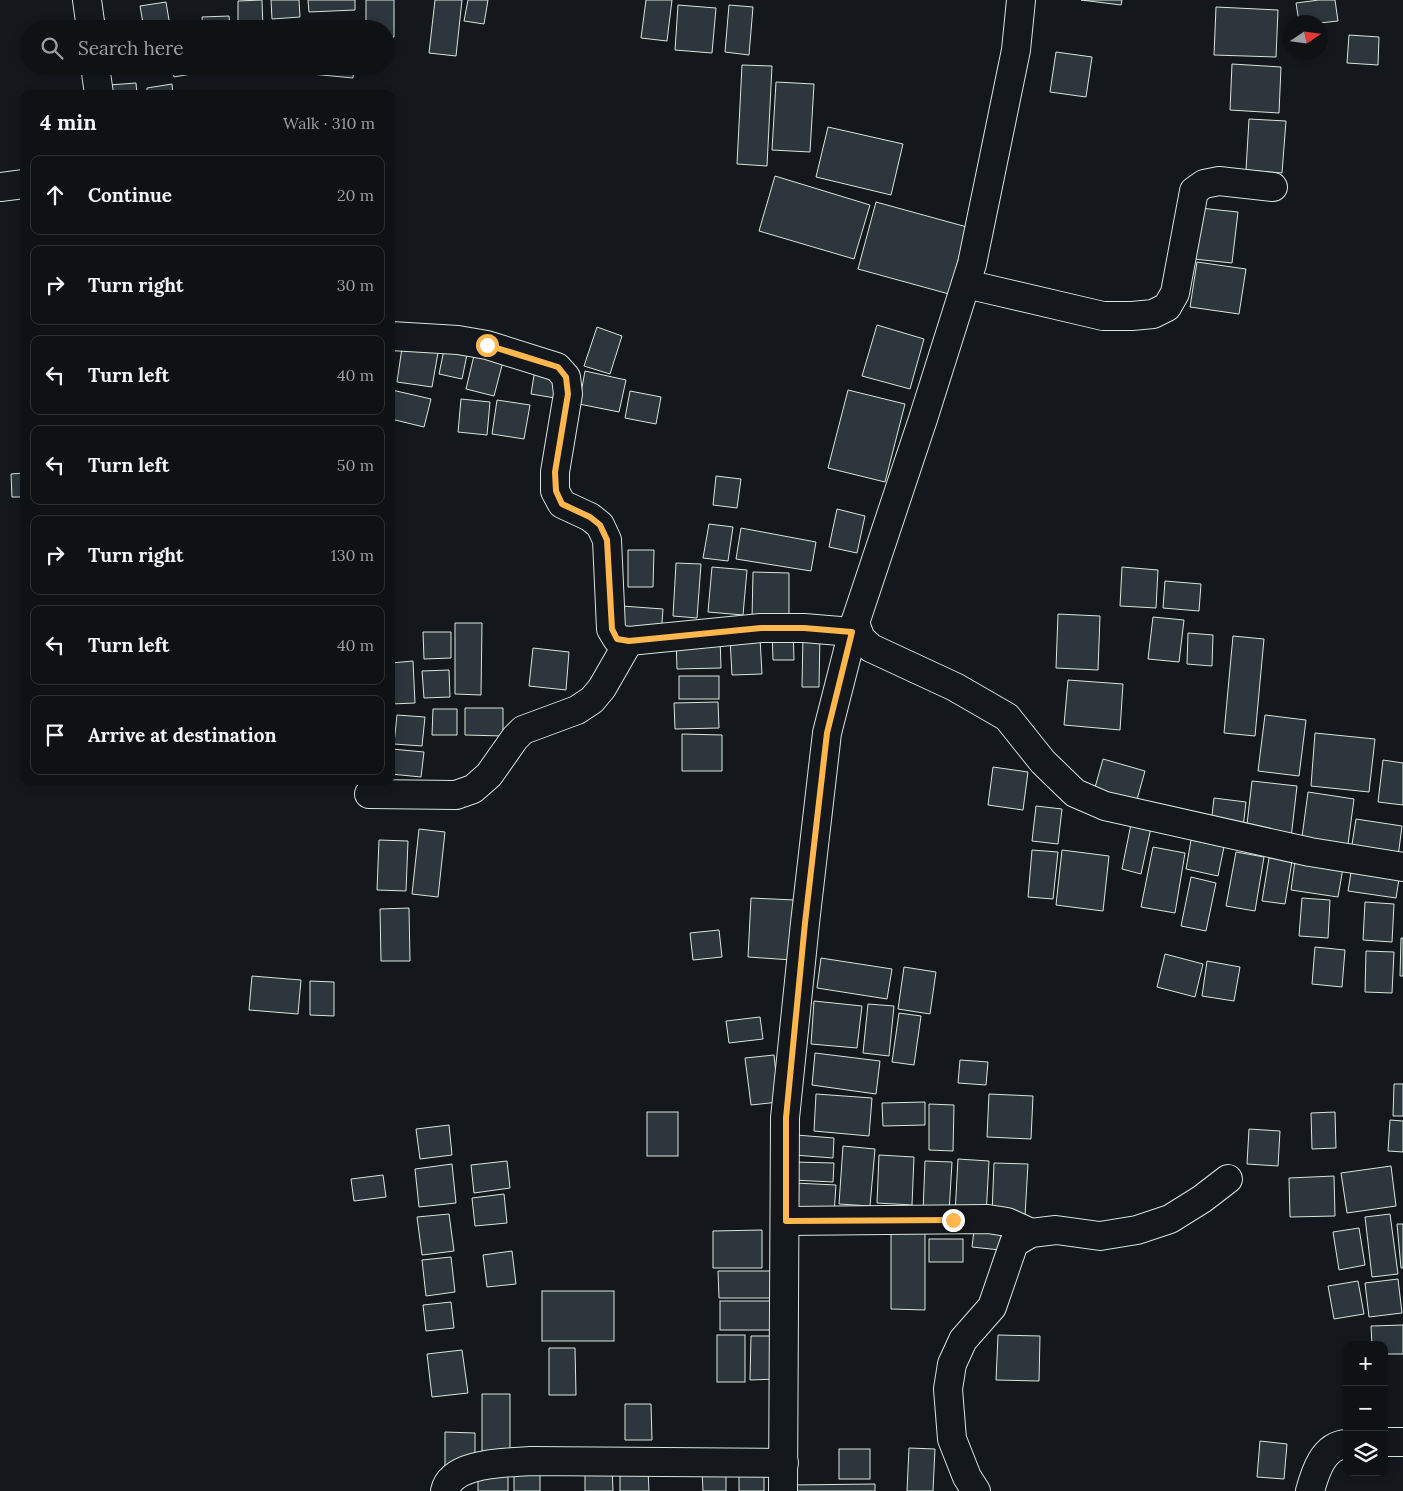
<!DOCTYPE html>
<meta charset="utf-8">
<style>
:root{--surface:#0f1215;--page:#181b1e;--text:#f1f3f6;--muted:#9b9ea0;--line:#2f3234}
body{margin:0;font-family:Lora,serif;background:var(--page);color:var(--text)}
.controls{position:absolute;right:15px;bottom:15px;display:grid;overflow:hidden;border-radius:10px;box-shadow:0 2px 8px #0003}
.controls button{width:45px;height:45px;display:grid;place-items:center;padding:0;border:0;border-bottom:1px solid var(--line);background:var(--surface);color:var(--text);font:25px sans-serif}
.compass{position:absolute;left:1283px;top:15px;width:45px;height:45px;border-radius:50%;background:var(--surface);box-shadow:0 2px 8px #0003;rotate:77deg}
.stop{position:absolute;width:15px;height:15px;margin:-11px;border:4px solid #ffb74d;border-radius:50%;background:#fff}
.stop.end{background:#ffb74d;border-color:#fff;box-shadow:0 1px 5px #0008}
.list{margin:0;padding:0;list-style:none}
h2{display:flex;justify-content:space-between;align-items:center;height:65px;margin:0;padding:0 20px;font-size:21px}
h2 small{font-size:16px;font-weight:400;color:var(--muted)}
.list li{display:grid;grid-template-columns:32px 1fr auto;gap:15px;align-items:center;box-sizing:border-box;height:80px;margin:0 10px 10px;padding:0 10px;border:1px solid var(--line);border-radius:10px}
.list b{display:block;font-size:19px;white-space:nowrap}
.list em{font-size:16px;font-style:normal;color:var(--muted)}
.icon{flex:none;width:28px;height:28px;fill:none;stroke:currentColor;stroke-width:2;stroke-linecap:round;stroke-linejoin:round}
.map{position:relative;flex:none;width:1403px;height:1491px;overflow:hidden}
.search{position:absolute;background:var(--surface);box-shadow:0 2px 8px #0003;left:20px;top:20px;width:375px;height:55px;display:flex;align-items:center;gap:12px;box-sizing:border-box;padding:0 18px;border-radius:28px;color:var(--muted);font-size:19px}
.panel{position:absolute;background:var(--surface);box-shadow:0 2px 8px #0003;left:20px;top:90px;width:375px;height:695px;border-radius:10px}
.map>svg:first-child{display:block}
</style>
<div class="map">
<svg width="1403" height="1491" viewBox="0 0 1403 1491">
<rect width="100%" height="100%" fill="#14181c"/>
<g fill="#2c363c" stroke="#d8e6dc">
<polygon points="262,0 263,29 238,29 238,1"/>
<polygon points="271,0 299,0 300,17 272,19"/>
<polygon points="308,0 355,0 355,10 309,12"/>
<polygon points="366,0 394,0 394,37 386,37 386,29 366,29"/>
<polygon points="435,0 462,0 456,56 429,53"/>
<polygon points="468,0 488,0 484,24 464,21"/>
<polygon points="646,0 672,0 667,41 641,38"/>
<polygon points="1081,0 1122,0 1121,5"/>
<polygon points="1319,0 1335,0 1338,21 1320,23 1299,22 1296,3"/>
<polygon points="166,2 170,26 144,29 140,6"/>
<polygon points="678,5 716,8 712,53 675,50"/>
<polygon points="729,5 753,7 749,55 725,52"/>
<polygon points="1216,7 1278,10 1276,57 1214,55"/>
<polygon points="229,16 230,29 203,29 202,17"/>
<polygon points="1349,35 1379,37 1378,65 1347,63"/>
<polygon points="1056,52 1092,57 1086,97 1050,92"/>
<polygon points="1232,64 1281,67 1279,113 1230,110"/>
<polygon points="742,65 772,66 767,166 737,164"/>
<polygon points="172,66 202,66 203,72 174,77"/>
<rect x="242" y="66" width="19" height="6"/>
<polygon points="312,66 354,66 353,78 311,74"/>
<polygon points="776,82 814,84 810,152 772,150"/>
<polygon points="136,83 137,94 110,94 109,85"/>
<polygon points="172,84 173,94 147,94 147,88"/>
<polygon points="1249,119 1286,121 1282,173 1246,170"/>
<polygon points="828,127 903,144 891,195 816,177"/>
<polygon points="775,176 870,205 854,259 759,231"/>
<polygon points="876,202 967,227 949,294 858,269"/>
<polygon points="1200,208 1238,212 1232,263 1194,259"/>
<polygon points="1197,262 1246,269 1239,314 1190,307"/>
<polygon points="877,325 924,339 910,389 862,376"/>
<polygon points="597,327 622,336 610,374 584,366"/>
<polygon points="446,340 469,345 462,379 439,374"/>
<polygon points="403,341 439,347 432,387 397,382"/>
<polygon points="476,347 505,354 494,396 466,389"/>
<polygon points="535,369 560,374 555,398 531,394"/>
<polygon points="585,371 626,380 619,412 579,404"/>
<polygon points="392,390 431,399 424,427 391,419"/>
<polygon points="848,390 905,404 885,482 828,468"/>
<polygon points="630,391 661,397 656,424 625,418"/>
<polygon points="461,399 490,402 487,435 458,432"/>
<polygon points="497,400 530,405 524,439 492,434"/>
<polygon points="24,473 24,497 12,497 11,474"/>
<polygon points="716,476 741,479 737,508 713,505"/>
<polygon points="837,509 865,516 857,553 829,547"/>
<polygon points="709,524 733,527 728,561 703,558"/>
<polygon points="741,528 816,542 811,571 736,559"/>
<polygon points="628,550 654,550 653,587 628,587"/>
<polygon points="676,563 701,564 697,618 673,616"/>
<polygon points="712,567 747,570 743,615 708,612"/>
<polygon points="1122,567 1158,570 1156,608 1120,606"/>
<polygon points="753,572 789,573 789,619 752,619"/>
<polygon points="1165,581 1201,584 1199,611 1163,608"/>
<polygon points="622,606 663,609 661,637 620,635"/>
<polygon points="1058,614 1100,616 1098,670 1056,668"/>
<polygon points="1153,617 1184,620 1179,662 1148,659"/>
<polygon points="455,623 482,623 481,695 455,694"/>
<polygon points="793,629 794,660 773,660 772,630"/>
<polygon points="423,632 451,632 451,658 424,659"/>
<polygon points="803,633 820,633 819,687 802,687"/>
<polygon points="1188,633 1213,635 1212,666 1187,664"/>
<polygon points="1233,636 1264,639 1255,736 1224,733"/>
<polygon points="720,637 721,668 677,669 676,638"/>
<polygon points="760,638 762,674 732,675 730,639"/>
<polygon points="533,648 569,652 566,690 529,686"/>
<polygon points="413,661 415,703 391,704 391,663"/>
<polygon points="449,670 450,697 424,698 422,671"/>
<rect x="679" y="676" width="40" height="23"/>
<polygon points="1068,680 1123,684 1120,730 1064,725"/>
<polygon points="718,702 719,728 675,729 674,703"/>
<polygon points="465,708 503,708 503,736 465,735"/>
<polygon points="433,709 457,709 457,735 432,735"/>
<polygon points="397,715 425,717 422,746 394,744"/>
<polygon points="1265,715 1306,720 1299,776 1258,771"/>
<polygon points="1315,733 1375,739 1369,792 1311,786"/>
<polygon points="682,734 722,735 722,771 682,771"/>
<polygon points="392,749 424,752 421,777 391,774"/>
<polygon points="1103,759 1145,771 1136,803 1094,791"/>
<polygon points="1383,760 1403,763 1403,805 1378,802"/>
<polygon points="993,767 1028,772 1023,810 988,805"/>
<polygon points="1252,781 1297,786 1291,838 1246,833"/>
<polygon points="1308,792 1354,799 1348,844 1302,837"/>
<polygon points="1214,798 1246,802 1243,828 1211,824"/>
<polygon points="1036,806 1062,809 1058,844 1032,841"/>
<polygon points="1132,819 1152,823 1141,874 1122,869"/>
<polygon points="1356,819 1402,826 1398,857 1351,851"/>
<polygon points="419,829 445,832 438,897 412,894"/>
<polygon points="379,840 408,841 406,891 377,890"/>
<polygon points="1191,840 1224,847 1218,876 1186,869"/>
<polygon points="1153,847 1185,853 1175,913 1141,907"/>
<polygon points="1032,850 1058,852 1053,899 1028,897"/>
<polygon points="1062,850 1109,856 1103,911 1056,905"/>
<polygon points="1236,852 1264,857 1255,911 1226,906"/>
<polygon points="1269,858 1292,861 1285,904 1262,901"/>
<polygon points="1295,861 1343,868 1338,897 1291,890"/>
<polygon points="1352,866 1400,873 1396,898 1348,891"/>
<polygon points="1191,877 1216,883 1206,931 1181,926"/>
<polygon points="751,898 795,900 792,960 748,957"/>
<polygon points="1302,898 1330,900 1328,938 1299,936"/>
<polygon points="1365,902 1394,904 1392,942 1363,940"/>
<polygon points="409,908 410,961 381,961 380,909"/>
<polygon points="719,930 722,957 693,960 690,933"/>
<polygon points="1401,938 1403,938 1403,976 1400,976"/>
<polygon points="1315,947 1345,950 1342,987 1312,984"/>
<polygon points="1366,951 1394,952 1392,993 1365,992"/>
<polygon points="1165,954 1203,964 1195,997 1157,987"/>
<polygon points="821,958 892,969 887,999 817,988"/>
<polygon points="1207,961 1240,967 1234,1001 1202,996"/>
<polygon points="904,967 936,972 930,1014 898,1009"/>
<polygon points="252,976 301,980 298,1014 249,1010"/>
<polygon points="310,981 334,982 334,1016 310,1015"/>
<polygon points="814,1001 862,1006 857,1048 811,1044"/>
<polygon points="868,1004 894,1006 889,1056 863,1053"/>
<polygon points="899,1013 921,1016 914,1065 892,1062"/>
<polygon points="760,1017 763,1039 729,1043 726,1021"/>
<polygon points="815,1053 880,1061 876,1094 812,1085"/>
<polygon points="774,1055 779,1102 751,1105 745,1058"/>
<polygon points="960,1060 988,1062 986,1085 958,1083"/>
<polygon points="1394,1084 1403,1084 1403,1116 1393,1116"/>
<polygon points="816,1094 872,1098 869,1136 814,1131"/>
<polygon points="989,1094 1033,1096 1031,1139 987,1137"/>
<polygon points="925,1102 925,1125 883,1126 882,1103"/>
<polygon points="929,1104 954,1105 953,1151 929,1150"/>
<rect x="647" y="1112" width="31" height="44"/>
<polygon points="1335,1112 1336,1148 1312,1149 1311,1113"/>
<polygon points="1390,1120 1403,1121 1403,1152 1388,1151"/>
<polygon points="449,1125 452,1155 420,1159 416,1129"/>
<polygon points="1249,1129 1280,1131 1278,1166 1247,1164"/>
<polygon points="796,1135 834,1138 833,1158 794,1155"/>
<polygon points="843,1146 875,1149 870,1206 839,1204"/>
<polygon points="879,1155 914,1157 912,1205 877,1203"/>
<polygon points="958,1159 989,1161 986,1216 955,1214"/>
<polygon points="507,1161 510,1188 474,1193 471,1165"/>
<polygon points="925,1161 952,1162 949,1213 923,1212"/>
<polygon points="793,1162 834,1163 833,1182 792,1180"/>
<polygon points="994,1163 1028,1164 1025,1216 992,1214"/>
<polygon points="452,1164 456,1203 419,1207 415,1169"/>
<polygon points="1391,1166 1396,1206 1347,1213 1341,1173"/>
<polygon points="383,1175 386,1197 354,1201 351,1179"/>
<polygon points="1334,1176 1335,1216 1290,1217 1289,1178"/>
<polygon points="795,1183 836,1185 834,1214 794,1212"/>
<polygon points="504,1194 507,1223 475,1226 472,1198"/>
<polygon points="449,1214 454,1251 422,1255 417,1217"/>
<polygon points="1390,1214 1398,1274 1372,1277 1365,1217"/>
<polygon points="975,1222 1003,1224 1000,1250 972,1247"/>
<polygon points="1397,1224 1403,1224 1403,1268 1401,1268"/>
<polygon points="891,1225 925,1225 925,1310 891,1309"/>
<polygon points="1359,1228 1365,1265 1339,1270 1333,1232"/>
<polygon points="762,1230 762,1268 713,1268 713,1231"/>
<rect x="929" y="1239" width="34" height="23"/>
<polygon points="512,1251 516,1284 487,1287 483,1255"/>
<polygon points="451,1257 455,1292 426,1296 422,1260"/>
<polygon points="718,1271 775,1271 776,1298 719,1298"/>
<polygon points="1398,1279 1402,1313 1369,1317 1365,1283"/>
<polygon points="1358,1281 1364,1314 1334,1319 1328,1286"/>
<rect x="542" y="1291" width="72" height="50"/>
<rect x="720" y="1301" width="52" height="29"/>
<polygon points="451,1302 454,1328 426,1331 423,1305"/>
<polygon points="1403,1325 1403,1354 1384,1354 1384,1345 1372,1345 1371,1326"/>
<rect x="717" y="1335" width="28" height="47"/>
<polygon points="998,1335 1040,1336 1039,1381 996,1380"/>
<polygon points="751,1336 778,1336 778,1379 750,1380"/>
<polygon points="549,1348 575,1348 576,1395 549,1395"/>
<polygon points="462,1350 468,1393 432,1397 427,1354"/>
<polygon points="482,1394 510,1394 510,1460 482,1461"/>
<polygon points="625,1404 651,1404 652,1440 625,1440"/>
<polygon points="445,1432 475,1433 475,1466 445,1466"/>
<polygon points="1260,1441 1287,1444 1284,1479 1257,1477"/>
<polygon points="909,1448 935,1449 933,1491 907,1491"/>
<rect x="839" y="1449" width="31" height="30"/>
<rect x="514" y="1465" width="26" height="26"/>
<polygon points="585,1466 612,1466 613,1491 585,1491"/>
<rect x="478" y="1470" width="30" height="21"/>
<polygon points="620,1470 648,1470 649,1491 620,1491"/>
<polygon points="702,1471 726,1471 726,1491 703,1491"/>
<rect x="739" y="1471" width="25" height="20"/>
<polygon points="875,1484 875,1491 790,1491 790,1485"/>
</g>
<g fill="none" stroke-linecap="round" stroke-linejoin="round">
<defs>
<g id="minor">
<polyline points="87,0 91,29"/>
<polyline points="1021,0 1016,50 972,264 923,419 855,623 861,639 871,648 955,687 1007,717 1043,762 1075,793 1105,806 1310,852 1403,867"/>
<polyline points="95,66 99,94"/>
<polyline points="0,187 24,184"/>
<polyline points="966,284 1103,316 1132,316 1153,314 1167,307 1175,293 1194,191 1204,184 1219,181 1273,187"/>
<polyline points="391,336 458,340 487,345 557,367 566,377 568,394 555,472 555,491 562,504 590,517 600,525 607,540 611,629 617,639 629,641 761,628 804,628 852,632"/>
<polyline points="369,794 456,795 473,789 489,775 515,738 523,730 577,710 592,700 602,688 629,641"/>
<polyline points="786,1221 988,1219 1007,1222 1031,1233"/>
<polyline points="1384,1442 1403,1442"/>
<path d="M445,1491c6,-29 61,-28 85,-30l254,2"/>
<polyline points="783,1491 785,1118 805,923 827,733 855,623"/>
<polyline points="976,1491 967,1477 952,1439 948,1389 952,1364 963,1340 992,1307 1014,1243 1031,1233 1056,1230 1100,1236 1137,1230 1170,1219 1202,1199 1228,1179"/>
<path d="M1310,1491c5,-18 13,-46 37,-47"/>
</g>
</defs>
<use href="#minor" stroke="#d8e6dc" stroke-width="30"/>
<use href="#minor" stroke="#14181c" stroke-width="28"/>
</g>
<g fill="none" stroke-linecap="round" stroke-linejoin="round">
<polyline stroke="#ffb74d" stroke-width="6" points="487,345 558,367 566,377 568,394 555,472 556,491 562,504 590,517 600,525 607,540 612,629 617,639 629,641 761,628 804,628 852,632 827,733 805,923 786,1118 786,1221 953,1220"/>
</g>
</svg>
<div class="controls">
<button>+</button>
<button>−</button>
<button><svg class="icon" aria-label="layers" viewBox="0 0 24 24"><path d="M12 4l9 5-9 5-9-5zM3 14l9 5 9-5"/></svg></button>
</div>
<svg class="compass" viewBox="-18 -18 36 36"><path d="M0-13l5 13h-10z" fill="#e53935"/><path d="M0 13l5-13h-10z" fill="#9b9ea0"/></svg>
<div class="stop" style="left:487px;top:345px"></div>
<div class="stop end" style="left:953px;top:1220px"></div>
<div class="search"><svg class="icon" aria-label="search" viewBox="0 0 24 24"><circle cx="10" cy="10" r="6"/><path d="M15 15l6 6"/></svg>Search here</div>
<section class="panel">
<h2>4 min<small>Walk · 310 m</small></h2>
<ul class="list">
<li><svg class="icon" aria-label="ahead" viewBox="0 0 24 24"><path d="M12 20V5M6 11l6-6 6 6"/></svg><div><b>Continue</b></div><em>20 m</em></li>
<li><svg class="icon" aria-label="right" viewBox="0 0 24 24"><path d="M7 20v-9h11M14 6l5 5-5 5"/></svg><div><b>Turn right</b></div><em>30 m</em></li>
<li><svg class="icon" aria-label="left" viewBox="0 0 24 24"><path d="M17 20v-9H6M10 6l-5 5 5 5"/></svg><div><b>Turn left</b></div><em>40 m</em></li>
<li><svg class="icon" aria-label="left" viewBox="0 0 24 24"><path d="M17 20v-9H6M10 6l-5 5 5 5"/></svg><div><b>Turn left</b></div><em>50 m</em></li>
<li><svg class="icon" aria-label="right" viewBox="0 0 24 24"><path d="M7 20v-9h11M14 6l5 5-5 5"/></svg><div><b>Turn right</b></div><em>130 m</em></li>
<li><svg class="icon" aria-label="left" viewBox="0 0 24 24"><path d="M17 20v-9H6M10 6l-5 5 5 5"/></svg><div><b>Turn left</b></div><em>40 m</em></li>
<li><svg class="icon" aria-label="arrive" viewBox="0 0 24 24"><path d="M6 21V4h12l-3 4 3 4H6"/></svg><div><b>Arrive at destination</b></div></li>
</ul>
</section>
</div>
